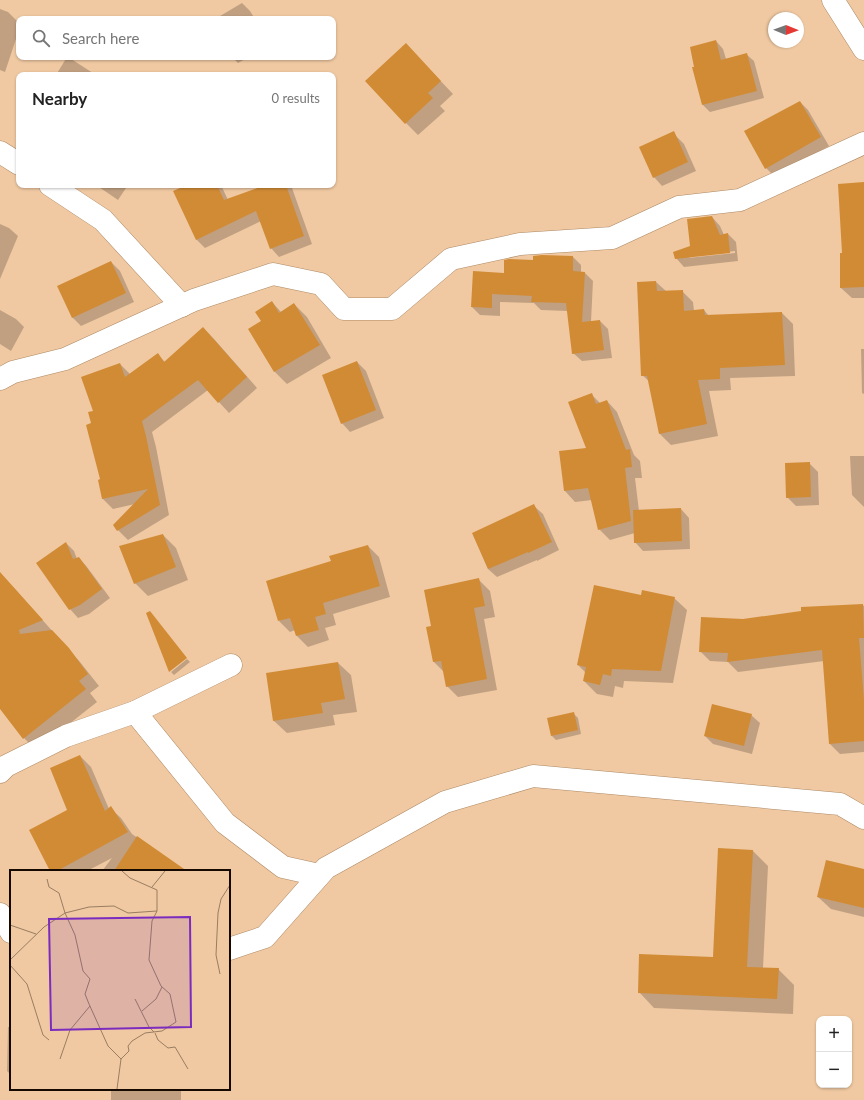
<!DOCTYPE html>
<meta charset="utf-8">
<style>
:root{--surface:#fff;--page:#f6f6f6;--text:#222;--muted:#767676;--line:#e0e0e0}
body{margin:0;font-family:Lato,sans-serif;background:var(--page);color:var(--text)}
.controls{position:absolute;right:12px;bottom:12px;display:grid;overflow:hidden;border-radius:8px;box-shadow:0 1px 3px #0004}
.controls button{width:36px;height:36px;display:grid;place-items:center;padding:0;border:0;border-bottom:1px solid var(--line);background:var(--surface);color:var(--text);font:20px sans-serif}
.compass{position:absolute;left:768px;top:12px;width:36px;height:36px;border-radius:50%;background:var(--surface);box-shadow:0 1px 3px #0004;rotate:91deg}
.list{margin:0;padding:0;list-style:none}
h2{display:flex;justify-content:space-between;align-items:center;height:52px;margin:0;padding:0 16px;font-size:17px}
h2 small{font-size:13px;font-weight:400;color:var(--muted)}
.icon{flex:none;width:22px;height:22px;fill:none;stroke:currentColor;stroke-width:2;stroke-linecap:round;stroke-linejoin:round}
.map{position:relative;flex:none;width:864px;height:1100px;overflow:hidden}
.search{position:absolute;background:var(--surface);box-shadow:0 1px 3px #0004;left:16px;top:16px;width:320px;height:44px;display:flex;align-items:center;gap:10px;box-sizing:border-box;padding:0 14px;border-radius:8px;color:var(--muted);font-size:15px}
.panel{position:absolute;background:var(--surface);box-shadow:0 1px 3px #0004;left:16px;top:72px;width:320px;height:116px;border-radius:8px}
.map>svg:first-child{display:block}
</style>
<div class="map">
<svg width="864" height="1100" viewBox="0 0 864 1100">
<rect width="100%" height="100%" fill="#f0c9a2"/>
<g fill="#0003" fill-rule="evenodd">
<polygon points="242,3 250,11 255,19 215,19"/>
<polygon points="0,9 8,12 19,23 19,30 5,72 0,70"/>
<polygon points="716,41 723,49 726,59 746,54 754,61 764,98 710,112 703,105"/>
<polygon points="67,57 68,57 96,75 56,75"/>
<polygon points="232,57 249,57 238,63"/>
<polygon points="418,57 453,94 440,106 445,111 418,135 406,123"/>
<polygon points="800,102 808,110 829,146 774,176 766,168"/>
<polygon points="675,135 684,144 696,171 662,186 654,177"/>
<polygon points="864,183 864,298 852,298 841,288 843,254"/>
<polygon points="96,185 128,185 118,200"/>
<polygon points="189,185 221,185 228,200 269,185 289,185 292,188 312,244 279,257 271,248 261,221 205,248 196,239"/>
<path d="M712,217l8,9 4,9 4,-1 8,8 2,19 -54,6 -8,-9 15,-11zM735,251v2l-47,5 5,-2z"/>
<polygon points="0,224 9,228 18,236 0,279"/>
<polygon points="573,257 581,265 581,272 585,273 593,281 591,322 600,321 608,329 612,358 582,361 573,353 568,311 541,310 534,303 500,302 500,316 480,315 472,307 505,274 534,261"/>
<polygon points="111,262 120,271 134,302 81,326 73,318 59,287"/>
<polygon points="656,282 666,291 682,291 693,302 694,311 704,310 709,316 782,313 793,324 795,376 730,378 731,390 709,391 718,436 671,445 660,434 650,382 642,375"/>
<polygon points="272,302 281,312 294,304 307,317 331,358 287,384 275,372 250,329 262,322"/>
<polygon points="0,310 16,319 24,327 11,351 0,344"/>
<polygon points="203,328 214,339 257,388 229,413 208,390 152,432 156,447 169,515 128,540 118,530 135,504 113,509 102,498 102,480 92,424 94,411 120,364 130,374 158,355 165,362"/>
<polygon points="861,349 864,349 864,394 862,393"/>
<polygon points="357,362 366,371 384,418 350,432 342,423"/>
<polygon points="591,394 601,404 607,401 617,412 634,455 640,461 642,478 635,478 639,511 681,509 689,518 690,549 643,551 635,542 635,533 610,540 599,529 592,500 575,502 565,491 587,449"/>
<polygon points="850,456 864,456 864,507 852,495"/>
<polygon points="809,463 818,472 819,505 796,506 787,497"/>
<polygon points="534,506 543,514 559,550 537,561 537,560 497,577 488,569 473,534"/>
<polygon points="163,535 176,548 188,580 148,596 135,583"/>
<polygon points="66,543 74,551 77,559 79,558 87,567 110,598 89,614 78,618 70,609"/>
<polygon points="368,546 379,557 390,597 333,614 336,625 325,628 329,640 308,647 297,636 295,630 290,632 279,621"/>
<polygon points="0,576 13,587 80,662 99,686 90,693 97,702 36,750 24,738 0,699"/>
<polygon points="479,580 490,591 495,617 484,619 497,690 458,697 447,686 444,672 434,662"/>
<polygon points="641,597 674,598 687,610 673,683 624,681 623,688 615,686 613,697 597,694 584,681 586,673 578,665"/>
<polygon points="862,605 864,606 864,752 840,754 830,744 824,661 738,672 728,662 710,661 700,651 743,620"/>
<polygon points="187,659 190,662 174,675 171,672"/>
<polygon points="338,663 351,675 357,712 333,715 335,725 287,733 274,721 267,674"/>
<polygon points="574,714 578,718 581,734 556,740 552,736 549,719"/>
<polygon points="751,715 760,723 752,754 713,744 705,736"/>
<polygon points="80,756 91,767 109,809 110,808 121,818 132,834 175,864 182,871 102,871 112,858 87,871 52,871 69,810"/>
<polygon points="752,850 768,866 763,968 778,969 794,985 793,1014 654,1008 639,992 714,958"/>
<polygon points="864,870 864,917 831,909 818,897"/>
<polygon points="8,1027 11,1027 11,1075 7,1071"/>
<rect x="111" y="1089" width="70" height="11"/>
</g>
<g fill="#d18b35">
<polygon points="716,40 721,60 747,53 757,91 702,105 692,67 694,67 690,47"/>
<polygon points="406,43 441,81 428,93 433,98 405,124 365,81"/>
<polygon points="800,101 821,137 765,169 744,131"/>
<polygon points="674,131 688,162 653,178 639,147"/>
<polygon points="864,182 864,287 840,288 840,253 842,253 838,184"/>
<polygon points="187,185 217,185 224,200 266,185 286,185 304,236 270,249 256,211 196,240 173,191"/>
<polygon points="712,216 720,235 728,233 730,253 675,259 673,252 690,246 687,219"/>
<polygon points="542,255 573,256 573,271 585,272 582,322 600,320 604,350 572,354 566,303 531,302 532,296 492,294 492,308 471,307 473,271 504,273 504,260 509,259 533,260 533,256"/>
<polygon points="111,261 126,293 72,318 57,286"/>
<polygon points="656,281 657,291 683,290 684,311 704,309 705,315 782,312 785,365 720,368 720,379 698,380 707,424 659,434 647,376 641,376 637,282"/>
<polygon points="272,301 279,313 294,303 320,345 274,372 248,329 261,321 255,312"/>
<polygon points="203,327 247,377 218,403 198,380 142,421 146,436 160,505 117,531 113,525 148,489 102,499 98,480 100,479 86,425 91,423 88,412 93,411 81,377 120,363 125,377 158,353 164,362"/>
<polygon points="357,361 376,410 341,424 322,375"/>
<polygon points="592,393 596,404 607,400 626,450 630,449 632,467 625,468 631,521 598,530 588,488 564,491 559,451 586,448 568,402"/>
<polygon points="810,462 811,497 786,498 785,463"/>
<polygon points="534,504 552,542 528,553 528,552 488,569 472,533"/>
<polygon points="681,508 682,541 634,543 633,510"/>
<polygon points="163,534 176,567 134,584 119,546"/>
<polygon points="66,542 73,559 79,557 102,589 80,605 69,610 36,563"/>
<polygon points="368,545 380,586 323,603 326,614 315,617 319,630 296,636 290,618 278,621 266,581 331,561 329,556"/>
<polygon points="0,572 43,620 19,630 20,634 52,630 69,648 88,674 79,681 86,689 23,739 0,709"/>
<polygon points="479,578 485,606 474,608 487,679 446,687 441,661 433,662 426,627 431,626 424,590"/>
<polygon points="594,585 641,595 642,590 675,597 661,671 612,669 611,676 603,674 600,685 583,681 586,667 577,665"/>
<polygon points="863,604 864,638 859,638 864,700 864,741 829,744 822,650 727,662 728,653 699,652 701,617 743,619 801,611 801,607"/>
<polygon points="150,611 187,658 169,672 146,613"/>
<polygon points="338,662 345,699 321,703 323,713 273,721 266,673"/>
<polygon points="712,704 752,714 744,746 704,736"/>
<polygon points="574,712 578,730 551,736 547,718"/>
<polygon points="80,755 105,811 111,806 128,832 57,871 50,871 29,830 67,810 50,768"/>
<polygon points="137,836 187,871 114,871"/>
<polygon points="718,848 753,850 747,967 779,968 777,999 638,993 639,954 713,957"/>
<polygon points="826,860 864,869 864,908 817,897"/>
</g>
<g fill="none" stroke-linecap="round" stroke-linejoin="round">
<defs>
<g id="minor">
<polyline points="833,0 864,49"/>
<polyline points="0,152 19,164"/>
<polyline points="50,185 103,220 182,306"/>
<polyline points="0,379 13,372 65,359 194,300 273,274 321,284 344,309 392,309 451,259 520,244 612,238 679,207 740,200 864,143"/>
<polyline points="135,712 225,823 283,867 319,875"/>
<polyline points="0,772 6,766 66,736 135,712 231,665"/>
<polyline points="0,914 11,932"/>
<polyline points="229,949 265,937 326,868 445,802 533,776 840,804 864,818"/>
</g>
</defs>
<use href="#minor" stroke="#ad8964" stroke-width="23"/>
<use href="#minor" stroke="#fff" stroke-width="22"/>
</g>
<g transform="translate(10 870)">
<rect width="220" height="220" fill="#f0c9a2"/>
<path fill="none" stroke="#997d61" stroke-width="1" d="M37,9l2,8 10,6 6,20M142,17l13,-16M55,43l10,22 8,36 7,8 -5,15 4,10 19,42 13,13 -4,30M0,55l26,9M0,90l34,-33 21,-14 24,-6 25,-1 14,7 29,-2M0,95l17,19 16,51 6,5M210,104l-4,-19 2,-42 3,-14 9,-14M125,129l14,28 5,5M132,141l14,-12 6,-12M145,163l3,7 10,8 7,-1 13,22M50,189l10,-29 20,-24M111,189l8,-8 -1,-5 4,-5 13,-8 17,-2 14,-9 -6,-28 -9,-8 -12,-26 3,-39 5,-10v-21l-27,-12 -8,-7"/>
<path fill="#7b2cbf" fill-opacity="0.15" stroke="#7b2cbf" stroke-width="2" d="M180,47l1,110 -140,3 -2,-111z"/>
<rect width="220" height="220" fill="none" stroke="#160a00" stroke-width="2"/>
</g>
</svg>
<div class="controls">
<button>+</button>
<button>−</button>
</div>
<svg class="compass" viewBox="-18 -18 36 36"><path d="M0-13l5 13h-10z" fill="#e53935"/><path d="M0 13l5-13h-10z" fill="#767676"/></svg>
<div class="search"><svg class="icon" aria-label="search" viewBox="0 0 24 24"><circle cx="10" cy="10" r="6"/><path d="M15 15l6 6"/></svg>Search here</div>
<section class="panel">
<h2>Nearby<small>0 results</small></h2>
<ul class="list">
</ul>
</section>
</div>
